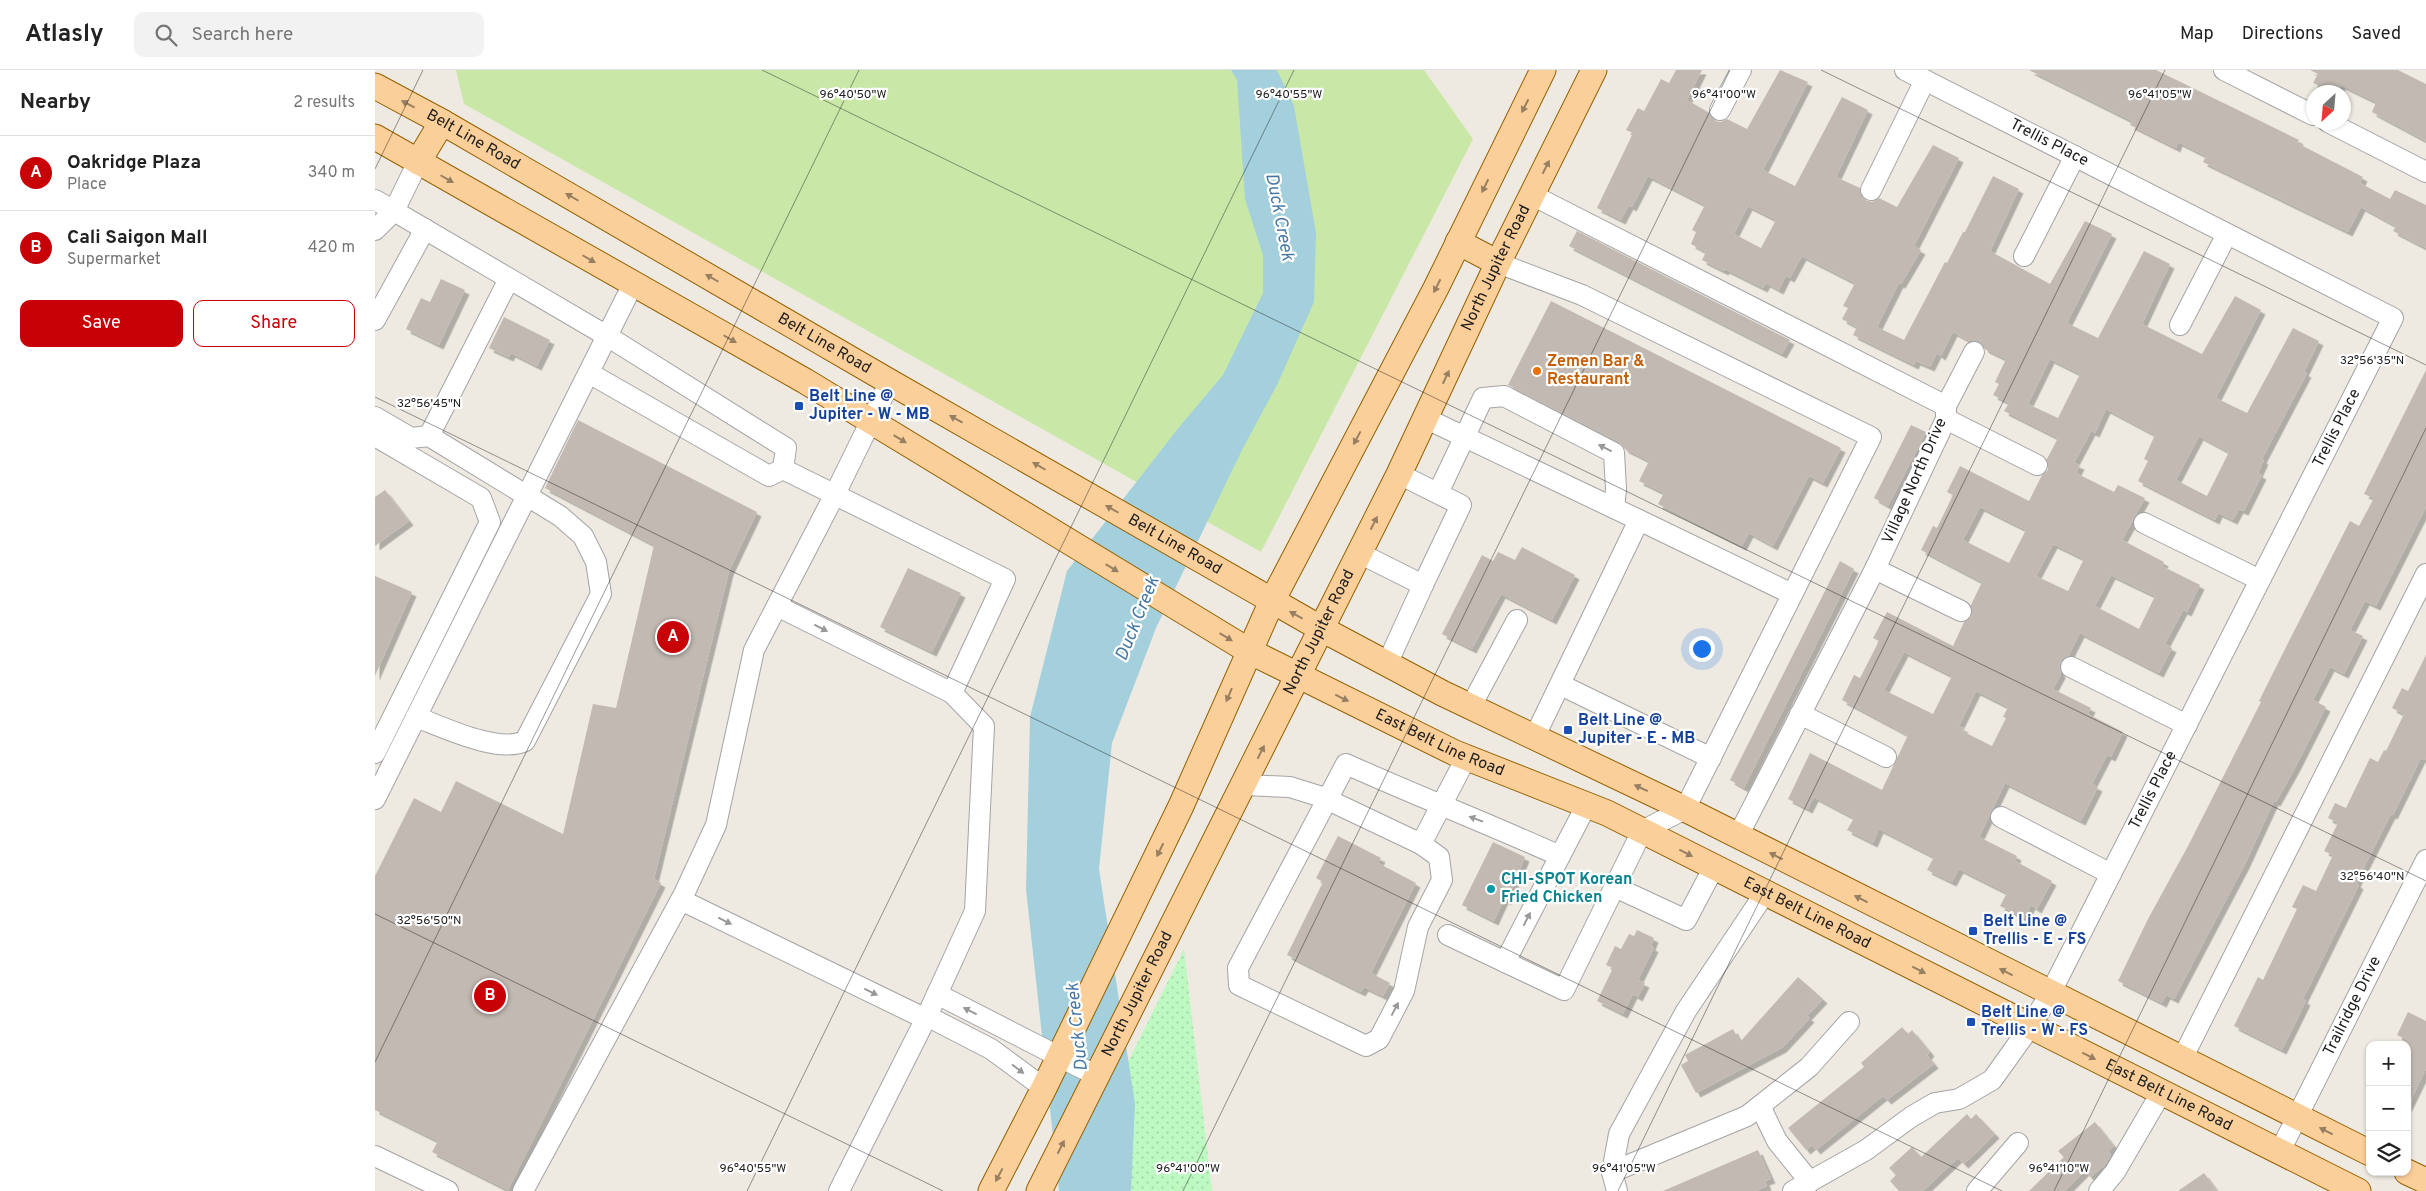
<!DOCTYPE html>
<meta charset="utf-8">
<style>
:root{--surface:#fff;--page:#f2f2f2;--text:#222;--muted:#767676;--line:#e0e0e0;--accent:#c80106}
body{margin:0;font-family:Overpass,sans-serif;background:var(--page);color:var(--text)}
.controls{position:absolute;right:15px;bottom:15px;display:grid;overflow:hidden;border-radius:10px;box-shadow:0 1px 4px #0004}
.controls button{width:45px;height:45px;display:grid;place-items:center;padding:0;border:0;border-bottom:1px solid var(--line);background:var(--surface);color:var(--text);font:25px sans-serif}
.compass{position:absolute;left:1931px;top:15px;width:45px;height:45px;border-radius:50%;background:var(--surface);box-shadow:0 1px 4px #0004;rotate:206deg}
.you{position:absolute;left:1326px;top:578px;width:18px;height:18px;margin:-12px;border:4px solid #fff;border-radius:50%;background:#1a73e8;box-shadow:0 0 0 8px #1a73e833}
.badge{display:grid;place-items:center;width:32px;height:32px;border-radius:50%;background:var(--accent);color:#fff;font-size:16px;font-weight:700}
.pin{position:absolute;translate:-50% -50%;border:2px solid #fff;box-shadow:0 1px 5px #0006}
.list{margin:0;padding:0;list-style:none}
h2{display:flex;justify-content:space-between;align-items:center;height:65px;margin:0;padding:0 20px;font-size:21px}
h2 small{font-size:16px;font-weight:400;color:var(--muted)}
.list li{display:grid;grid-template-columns:32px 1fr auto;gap:15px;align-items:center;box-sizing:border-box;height:75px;padding:0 20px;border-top:1px solid var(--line)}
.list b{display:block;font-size:19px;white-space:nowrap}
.list p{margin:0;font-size:16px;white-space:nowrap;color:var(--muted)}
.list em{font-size:16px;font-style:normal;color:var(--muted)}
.actions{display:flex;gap:10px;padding:15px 20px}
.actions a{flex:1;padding:11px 0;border:1px solid var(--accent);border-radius:10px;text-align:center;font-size:18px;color:var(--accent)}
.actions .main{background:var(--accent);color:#fff}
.icon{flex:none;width:28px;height:28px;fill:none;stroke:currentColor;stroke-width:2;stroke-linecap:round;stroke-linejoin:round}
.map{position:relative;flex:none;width:2051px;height:1121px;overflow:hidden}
header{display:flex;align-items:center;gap:30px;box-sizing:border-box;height:70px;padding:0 25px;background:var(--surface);border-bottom:1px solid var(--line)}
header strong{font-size:24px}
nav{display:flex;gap:28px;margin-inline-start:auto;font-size:18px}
.search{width:350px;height:45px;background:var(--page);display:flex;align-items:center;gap:12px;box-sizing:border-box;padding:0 18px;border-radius:10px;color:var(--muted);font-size:19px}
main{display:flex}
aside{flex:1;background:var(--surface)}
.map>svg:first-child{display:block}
</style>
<header>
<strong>Atlasly</strong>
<div class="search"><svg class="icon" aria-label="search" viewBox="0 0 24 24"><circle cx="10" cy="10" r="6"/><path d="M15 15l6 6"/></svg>Search here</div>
<nav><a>Map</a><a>Directions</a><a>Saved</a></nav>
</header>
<main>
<aside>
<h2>Nearby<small>2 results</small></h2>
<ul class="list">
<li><span class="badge">A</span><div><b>Oakridge Plaza</b><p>Place</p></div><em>340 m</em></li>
<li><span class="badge">B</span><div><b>Cali Saigon Mall</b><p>Supermarket</p></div><em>420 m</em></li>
</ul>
<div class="actions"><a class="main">Save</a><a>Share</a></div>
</aside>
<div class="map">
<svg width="2051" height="1121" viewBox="0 0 2051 1121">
<defs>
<pattern id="park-dots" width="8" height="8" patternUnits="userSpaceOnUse" patternTransform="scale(1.25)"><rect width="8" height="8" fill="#bef9c2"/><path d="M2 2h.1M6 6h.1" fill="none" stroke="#a3d5a6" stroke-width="1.8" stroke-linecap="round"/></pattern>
<filter id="shadow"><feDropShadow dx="4.5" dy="4.5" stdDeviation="0" flood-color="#0004"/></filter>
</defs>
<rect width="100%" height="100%" fill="#eeeae2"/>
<polygon fill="#c9e8a8" points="81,0 1049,0 1098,69 886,482 89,34"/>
<polygon fill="url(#park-dots)" points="809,879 837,1121 689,1121"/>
<polygon fill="#a3d0dc" points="856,0 902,0 919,36 941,163 939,232 902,315 867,380 781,558 737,673 724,799 760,1034 756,1121 684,1121 651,819 655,647 692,501 805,356 848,305 888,223 888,185 870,129 862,10"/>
<g fill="#c2b9b2" fill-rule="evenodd" filter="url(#shadow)">
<path d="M1301,0h26l-15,30 21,12 7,9 6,1 6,-3 20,10 33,-59 28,12 -45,88 32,16 47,-89 26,13 -32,67 24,11 1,8 4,4 7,2 7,-4 18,9 36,-62 26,13 -45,88 7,4 -20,34 -2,-1 -22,44 27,13 41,-78 2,1 16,-31h2l28,-56 26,13 -29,62 60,33 35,-63 27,13 -45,89 31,15 46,-87 26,13 -28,60 60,30 33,-58 26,14 -45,88 31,15 46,-85 26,13 -15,31 3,1 -45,86 2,1 -6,13 4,2 -18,36 -5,-2 -6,11 -15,-7 -3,7 -77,-39 10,-20 -4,-2 11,-24 -49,-26 -11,24 -4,-2 -17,32 6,2 -4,8 38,19 4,-7 27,13 -23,42 42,22 -2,4 38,19 -13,27 -4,-2 -18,34 7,4 -13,25 -79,-40 -11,22 -8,6 -2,6 2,7 -8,15 38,19 -3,6 35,18 -12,25 -4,-2 -15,29 6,3 -17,34 -76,-38 -26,54 38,19 -2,5 37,20 -15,28 -6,-4 -7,13 -24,-12 7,-13 -48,-24 -7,13 -25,-12 7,-13 -55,-28 -6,14 -26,-13 7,-12 -40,-21 -6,12 -20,-10 22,-46 72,37 26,-55 -66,-35 12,-25 6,3 19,-37 -6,-3 14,-26 66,34 11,-24 7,-5v-12l11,-23 -61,-32 12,-24 4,2 16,-33 -6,-3 13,-26 69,35 13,-26 6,-5 -1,-11 11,-21 -54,-27 5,-8 -16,-8 6,-11 -4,-2 11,-23 -21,-10 -6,-8h-9l-17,-9 -12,24 -4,-3 -7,14 -14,-6 -2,4 -61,-30 4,-8 -15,-8 6,-11 -5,-2 12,-23 -53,-27 -12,22 -4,-2 -7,14 -13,-7 -3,5 -38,-19 -1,2 -22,-11 4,-8 -15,-8 5,-12 -4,-2 13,-25 -57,-29 -16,31 -3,-2 -8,15 -24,-12 36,-75 -7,-3 12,-22 6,3 17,-32 8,4zM1373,136l28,14 -15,28 -27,-14zM1675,289l30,15 -22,44 -30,-14zM1824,366l30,16 -22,44 -31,-16zM1605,437l46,23 -17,33 -46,-23zM1678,474l31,15 -16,32 -32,-15zM1736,505l44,21 -16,33 -44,-23zM1529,582l48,24 -19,38 -49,-24zM1601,621l32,16 -5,10 3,1 -14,28 -30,-15 2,-3 -5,-2z"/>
<polygon points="1654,0 1781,0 1924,70 1922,73 1988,107 1985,113 2015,129 2020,120 2051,135 2051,178 2018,161 2021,156 1986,137 1973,162 1828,92 1831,86 1803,72 1801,78 1755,55 1757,51"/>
<polygon points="1935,0 2023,0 2051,14 2051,71 1997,42 2001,32 1966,15 1962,22 1958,22 1938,13 1943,4"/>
<polygon points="1202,161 1415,270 1407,284 1194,176"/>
<polygon points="66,209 90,220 64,275 31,259 46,228 55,232"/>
<polygon points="1176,231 1466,378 1448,413 1434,406 1398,476 1374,463 1367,476 1283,434 1289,423 1264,411 1274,391 1250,379 1244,372 1133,315"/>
<polygon points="129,247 175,270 162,296 136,283 134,287 114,278"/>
<polygon points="2051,300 2051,437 2001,536 1990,531 1975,560 1988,566 1969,604 1955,597 1938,630 1951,637 1920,698 1901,732 1899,731 1870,794 1799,929 1791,925 1787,933 1743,911 1773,849 1813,776 1886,632 1884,631 1915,569 1975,451 1984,456 1999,428 1989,424"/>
<polygon points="203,350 382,442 354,501 279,809 286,813 133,1120 57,1082 63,1071 0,1040 0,806 39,728 66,742 81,711 188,764 218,634 241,638 279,475 170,418"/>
<polygon points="1536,355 1551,362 1513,436 1499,428"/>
<polygon points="10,420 34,451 0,476 0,427"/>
<polygon points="1147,477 1200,505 1177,550 1126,524 1097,579 1067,564 1107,485 1118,491 1123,482 1140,490"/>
<polygon points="1465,491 1479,499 1369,718 1355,710"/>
<polygon points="533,498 586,523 557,582 505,557"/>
<polygon points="0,506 37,522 0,606"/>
<polygon points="2051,585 2051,690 2046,688 2018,745 2016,744 1981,813 1984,815 1928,929 1931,931 1907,980 1859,956 1883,907 1888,910 1922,839 1917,837 1928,815 1941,821 1958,785 1949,781 1963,753 1953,748 1960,733 1971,738 1995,688 2003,692 2009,680 2011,681 2029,644 2017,638 2027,618 2033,621"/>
<polygon points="963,766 1006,788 1003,793 1041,813 996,903 1015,913 1008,926 989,917 986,922 912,885 948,812 941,808"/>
<polygon points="1118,772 1150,787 1132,831 1129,829 1119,851 1087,835"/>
<polygon points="1262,860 1279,868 1276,876 1279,878 1263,910 1270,913 1263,927 1258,924 1248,944 1222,931 1238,898 1231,895 1240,876 1246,879 1254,864 1259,866"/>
<polygon points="1423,907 1448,929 1432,946 1435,948 1407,978 1321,1023 1306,995 1313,991 1310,985 1358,959 1365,972"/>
<polygon points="2033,942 2051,951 2051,999 2032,1038 2032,970 2022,965"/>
<polygon points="1527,957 1533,964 1537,960 1555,982 1552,985 1559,994 1512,1030 1508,1026 1441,1080 1437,1075 1431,1080 1413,1058 1489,997 1486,993"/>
<polygon points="1592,1044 1596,1049 1601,1044 1620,1064 1589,1094 1583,1088 1548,1121 1524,1121 1515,1111 1521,1105 1514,1098 1537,1077 1546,1087"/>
<polygon points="1720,1052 1739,1076 1733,1081 1736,1085 1730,1095 1715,1107 1710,1101 1690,1121 1654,1121 1689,1087 1683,1081"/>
<polygon points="1383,1080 1396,1109 1390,1111 1392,1116 1380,1121 1288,1121"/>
<polygon points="1829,1103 1842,1121 1803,1121"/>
</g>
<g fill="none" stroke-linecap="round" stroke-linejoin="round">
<defs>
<g id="minor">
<polyline points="1849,0 1938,45"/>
<polyline points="1345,40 1366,0"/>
<polyline points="1953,52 2051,102"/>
<polyline points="1496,120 1550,10"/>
<polyline points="1157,125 1571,336 1571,349 1500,499 1363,766"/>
<polyline points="0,130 19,141 43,92"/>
<polyline points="0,160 19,141 232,266 411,378 408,399 630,509 577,623 609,656 600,841 552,946 464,1121"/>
<polyline points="1649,186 1700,86"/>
<polyline points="0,250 50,159"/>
<polyline points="1805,255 1852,164"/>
<polyline points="214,303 394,406 408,399"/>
<polyline points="1571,336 1599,282"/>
<path d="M0,347l36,21 18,-2 131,80 23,20 13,26 5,32 -76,147c-27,13 -82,-14 -109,-24"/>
<polyline points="1052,349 1264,450 1159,668"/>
<polyline points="1571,349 1662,395"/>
<polyline points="0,366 106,428 115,452 0,683"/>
<polyline points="54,366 134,209"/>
<polyline points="1024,404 1086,435 1048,515"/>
<polyline points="1063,423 1108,328 1129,326 1239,383 1241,419 1239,438"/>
<polyline points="1264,450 1417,524"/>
<polyline points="1769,453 1885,510"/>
<polyline points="984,483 1048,515 1012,594"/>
<polyline points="1500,499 1586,541"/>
<polyline points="402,536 577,623"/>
<polyline points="1696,597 1812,655"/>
<polyline points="1186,615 1336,688"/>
<polyline points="1096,636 1142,550"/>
<polyline points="1425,644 1511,687"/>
<polyline points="869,715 915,717 947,727 1046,774 1091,688"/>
<polyline points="0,729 258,214"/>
<polyline points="1626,747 1736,804"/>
<path d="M1046,774l18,13 3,23 -24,47 -14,64 -25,48 -13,7 -127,-61 -1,-17 108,-204c71,32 143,60 214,92l-55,106"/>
<polyline points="1185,786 1211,736"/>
<polyline points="1240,817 1311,850 1339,797"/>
<polyline points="306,830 551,949"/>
<polyline points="1073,865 1189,920 1267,761 1310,739 1496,367 1207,225 1123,193"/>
<polyline points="562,924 722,1006"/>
<polyline points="552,946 616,979 669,1018"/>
<polyline points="1807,989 2051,504"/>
<polyline points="1385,1036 1402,1071 1435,1112"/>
<path id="s1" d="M1905,1081l146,-291"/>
<polyline points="0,1086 73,1121"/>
<polyline points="1237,1102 1372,1046 1434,997 1474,952"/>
<polyline points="148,1121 309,824 341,755 379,580 459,426 515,312"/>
<polyline points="1242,1121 1237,1102 1244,1064 1311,941 1390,823"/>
<path id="s2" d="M1418,1121l73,-41 45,-33 24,-14 24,-4 33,-19 38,-53 20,-33 343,-676 -488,-248"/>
<polyline points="1602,1121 1643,1073"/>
<polyline points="1724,1121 1740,1102 1786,1023"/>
</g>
<g id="major">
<path id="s3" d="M0,16l67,36 448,260 430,246 122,65 243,116 685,344"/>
<path id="s4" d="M0,67l430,244 444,270 206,102 152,60 751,378"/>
<polyline points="43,92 67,52"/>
<polyline points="1083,172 1123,193"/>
<polyline points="2032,1102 2051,1111"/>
<polyline points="616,1121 669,1018 806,736 897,531 1061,218 1168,0"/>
<path id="s5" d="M664,1121l360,-717 99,-211 96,-193"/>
</g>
</defs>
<use href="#minor" stroke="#a4a4a4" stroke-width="22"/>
<use href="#major" stroke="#946001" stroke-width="27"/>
<use href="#minor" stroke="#fff" stroke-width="20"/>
<use href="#major" stroke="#fbcf9a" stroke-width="25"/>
</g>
<defs><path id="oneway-solid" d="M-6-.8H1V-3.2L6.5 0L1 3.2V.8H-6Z" transform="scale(1.25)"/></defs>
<g fill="#977f62">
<use href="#oneway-solid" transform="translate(33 34) rotate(-152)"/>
<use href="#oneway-solid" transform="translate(1150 36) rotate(117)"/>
<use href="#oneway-solid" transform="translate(1171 97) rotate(-63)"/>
<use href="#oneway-solid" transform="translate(72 109) rotate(30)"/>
<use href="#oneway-solid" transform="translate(1110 116) rotate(116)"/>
<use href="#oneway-solid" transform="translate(197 127) rotate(-150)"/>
<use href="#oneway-solid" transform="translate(214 189) rotate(30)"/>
<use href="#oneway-solid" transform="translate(337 208) rotate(-150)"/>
<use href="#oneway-solid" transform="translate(1062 216) rotate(117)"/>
<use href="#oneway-solid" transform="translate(355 269) rotate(30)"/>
<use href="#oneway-solid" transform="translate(1071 307) rotate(-65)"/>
<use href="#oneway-solid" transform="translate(581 349) rotate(-151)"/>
<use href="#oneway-solid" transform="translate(982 368) rotate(118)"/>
<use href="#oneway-solid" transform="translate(525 369) rotate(31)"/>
<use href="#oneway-solid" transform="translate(664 396) rotate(-150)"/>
<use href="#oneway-solid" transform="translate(737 439) rotate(-150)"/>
<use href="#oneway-solid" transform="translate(999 453) rotate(-63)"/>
<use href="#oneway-solid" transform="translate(737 498) rotate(31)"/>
<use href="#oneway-solid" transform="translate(921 545) rotate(-151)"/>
<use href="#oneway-solid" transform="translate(851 567) rotate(31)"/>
<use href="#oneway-solid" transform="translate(854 625) rotate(113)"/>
<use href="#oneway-solid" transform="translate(967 628) rotate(26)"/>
<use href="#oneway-solid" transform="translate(886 682) rotate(-63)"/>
<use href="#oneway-solid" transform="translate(1266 718) rotate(-155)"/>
<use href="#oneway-solid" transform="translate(785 780) rotate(116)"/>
<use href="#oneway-solid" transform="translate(1311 783) rotate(27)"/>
<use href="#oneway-solid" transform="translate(1401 786) rotate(-153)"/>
<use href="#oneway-solid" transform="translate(1486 829) rotate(-153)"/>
<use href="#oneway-solid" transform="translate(1544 900) rotate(27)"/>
<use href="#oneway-solid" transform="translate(1631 902) rotate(-153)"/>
<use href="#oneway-solid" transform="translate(1714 986) rotate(27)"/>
<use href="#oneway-solid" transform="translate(1951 1061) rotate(-153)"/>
<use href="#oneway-solid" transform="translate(686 1077) rotate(-63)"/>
<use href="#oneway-solid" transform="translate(624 1105) rotate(118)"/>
</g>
<g fill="#999">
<use href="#oneway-solid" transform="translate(1230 378) rotate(-153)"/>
<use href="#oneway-solid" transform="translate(446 558) rotate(27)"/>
<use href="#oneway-solid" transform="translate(1101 749) rotate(-160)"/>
<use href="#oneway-solid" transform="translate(1152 849) rotate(-63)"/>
<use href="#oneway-solid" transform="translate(350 851) rotate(26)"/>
<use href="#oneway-solid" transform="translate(496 922) rotate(26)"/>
<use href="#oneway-solid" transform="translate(1020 939) rotate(-62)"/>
<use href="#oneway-solid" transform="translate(595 941) rotate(-153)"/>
<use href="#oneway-solid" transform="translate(643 999) rotate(37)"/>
</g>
<path fill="none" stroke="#1d1d1d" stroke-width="1" stroke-opacity="0.45" d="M387,0l1664,811M1446,0l605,295M0,99l48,-99M0,327l1627,794M0,844l568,277M0,992l484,-992M372,1121l547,-1121M808,1121l547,-1121M1243,1121l547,-1121M1679,1121l372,-763"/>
<circle fill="#e8710a" stroke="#fff" stroke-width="2" cx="1162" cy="301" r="5"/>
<g fill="#1a4fb4" stroke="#fff" stroke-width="2">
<rect x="419" y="331" width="10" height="10" rx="2.5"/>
<rect x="1188" y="655" width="10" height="10" rx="2.5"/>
<rect x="1593" y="856" width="10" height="10" rx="2.5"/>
<rect x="1591" y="947" width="10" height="10" rx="2.5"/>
</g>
<circle fill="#0f9aa8" stroke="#fff" stroke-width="2" cx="1116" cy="819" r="5"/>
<g text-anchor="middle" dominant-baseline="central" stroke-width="4.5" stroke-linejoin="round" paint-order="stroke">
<g font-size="16" fill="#1d1d1d" stroke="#fff">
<text stroke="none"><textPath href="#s3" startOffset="112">Belt Line Road</textPath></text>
<text transform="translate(1674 73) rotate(27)">Trellis Place</text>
<text stroke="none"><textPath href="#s5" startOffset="1030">North Jupiter Road</textPath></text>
<text stroke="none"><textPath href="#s3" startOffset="518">Belt Line Road</textPath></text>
<text stroke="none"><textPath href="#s2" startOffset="968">Trellis Place</textPath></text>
<text transform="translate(1540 411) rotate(-66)">Village North Drive</text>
<text stroke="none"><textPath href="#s3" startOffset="922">Belt Line Road</textPath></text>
<text stroke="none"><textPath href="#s5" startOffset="625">North Jupiter Road</textPath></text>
<text stroke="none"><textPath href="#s4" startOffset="1226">East Belt Line Road</textPath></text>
<text stroke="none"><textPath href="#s2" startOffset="562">Trellis Place</textPath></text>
<text stroke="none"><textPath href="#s4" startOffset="1631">East Belt Line Road</textPath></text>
<text stroke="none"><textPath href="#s5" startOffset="220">North Jupiter Road</textPath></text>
<text stroke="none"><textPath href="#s1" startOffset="162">Trailridge Drive</textPath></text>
<text stroke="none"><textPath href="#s4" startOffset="2036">East Belt Line Road</textPath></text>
</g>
<g font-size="16" font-weight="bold" fill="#c56008" stroke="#fff" text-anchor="start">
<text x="1172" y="292">Zemen Bar &amp;<tspan x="1172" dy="18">Restaurant</tspan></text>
</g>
<g font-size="16" font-weight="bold" fill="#164399" stroke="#fff" text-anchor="start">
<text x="434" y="327">Belt Line @<tspan x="434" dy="18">Jupiter - W - MB</tspan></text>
<text x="1203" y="651">Belt Line @<tspan x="1203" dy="18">Jupiter - E - MB</tspan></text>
<text x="1608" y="852">Belt Line @<tspan x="1608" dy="18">Trellis - E - FS</tspan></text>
<text x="1606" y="943">Belt Line @<tspan x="1606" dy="18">Trellis - W - FS</tspan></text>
</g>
<g font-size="16" font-weight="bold" fill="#0d838f" stroke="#fff" text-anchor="start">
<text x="1126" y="810">CHI-SPOT Korean<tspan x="1126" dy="18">Fried Chicken</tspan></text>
</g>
<g font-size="18" font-style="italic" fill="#4778a3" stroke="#fff">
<text transform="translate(904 147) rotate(79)">Duck Creek</text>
<text transform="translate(763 549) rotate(-68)">Duck Creek</text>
<text transform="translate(703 957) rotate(-96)">Duck Creek</text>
</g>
</g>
<g font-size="12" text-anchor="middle" fill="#1d1d1d" stroke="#fff" stroke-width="4.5" stroke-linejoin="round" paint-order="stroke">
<text x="478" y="28">96°40'50"W</text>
<text x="914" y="28">96°40'55"W</text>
<text x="1349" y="28">96°41'00"W</text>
<text x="1785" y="28">96°41'05"W</text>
<text x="1997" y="294">32°56'35"N</text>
<text x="54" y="337">32°56'45"N</text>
<text x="1997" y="810">32°56'40"N</text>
<text x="54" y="854">32°56'50"N</text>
<text x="378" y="1102">96°40'55"W</text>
<text x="813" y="1102">96°41'00"W</text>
<text x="1249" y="1102">96°41'05"W</text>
<text x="1684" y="1102">96°41'10"W</text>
</g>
</svg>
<div class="controls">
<button>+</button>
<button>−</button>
<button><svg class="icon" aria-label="layers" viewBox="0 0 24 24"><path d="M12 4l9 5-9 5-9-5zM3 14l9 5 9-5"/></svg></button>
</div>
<svg class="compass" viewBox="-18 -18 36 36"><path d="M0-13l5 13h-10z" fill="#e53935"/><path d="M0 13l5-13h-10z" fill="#767676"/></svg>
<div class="you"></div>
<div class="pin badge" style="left:298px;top:567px">A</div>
<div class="pin badge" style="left:115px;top:926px">B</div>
</div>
</main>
